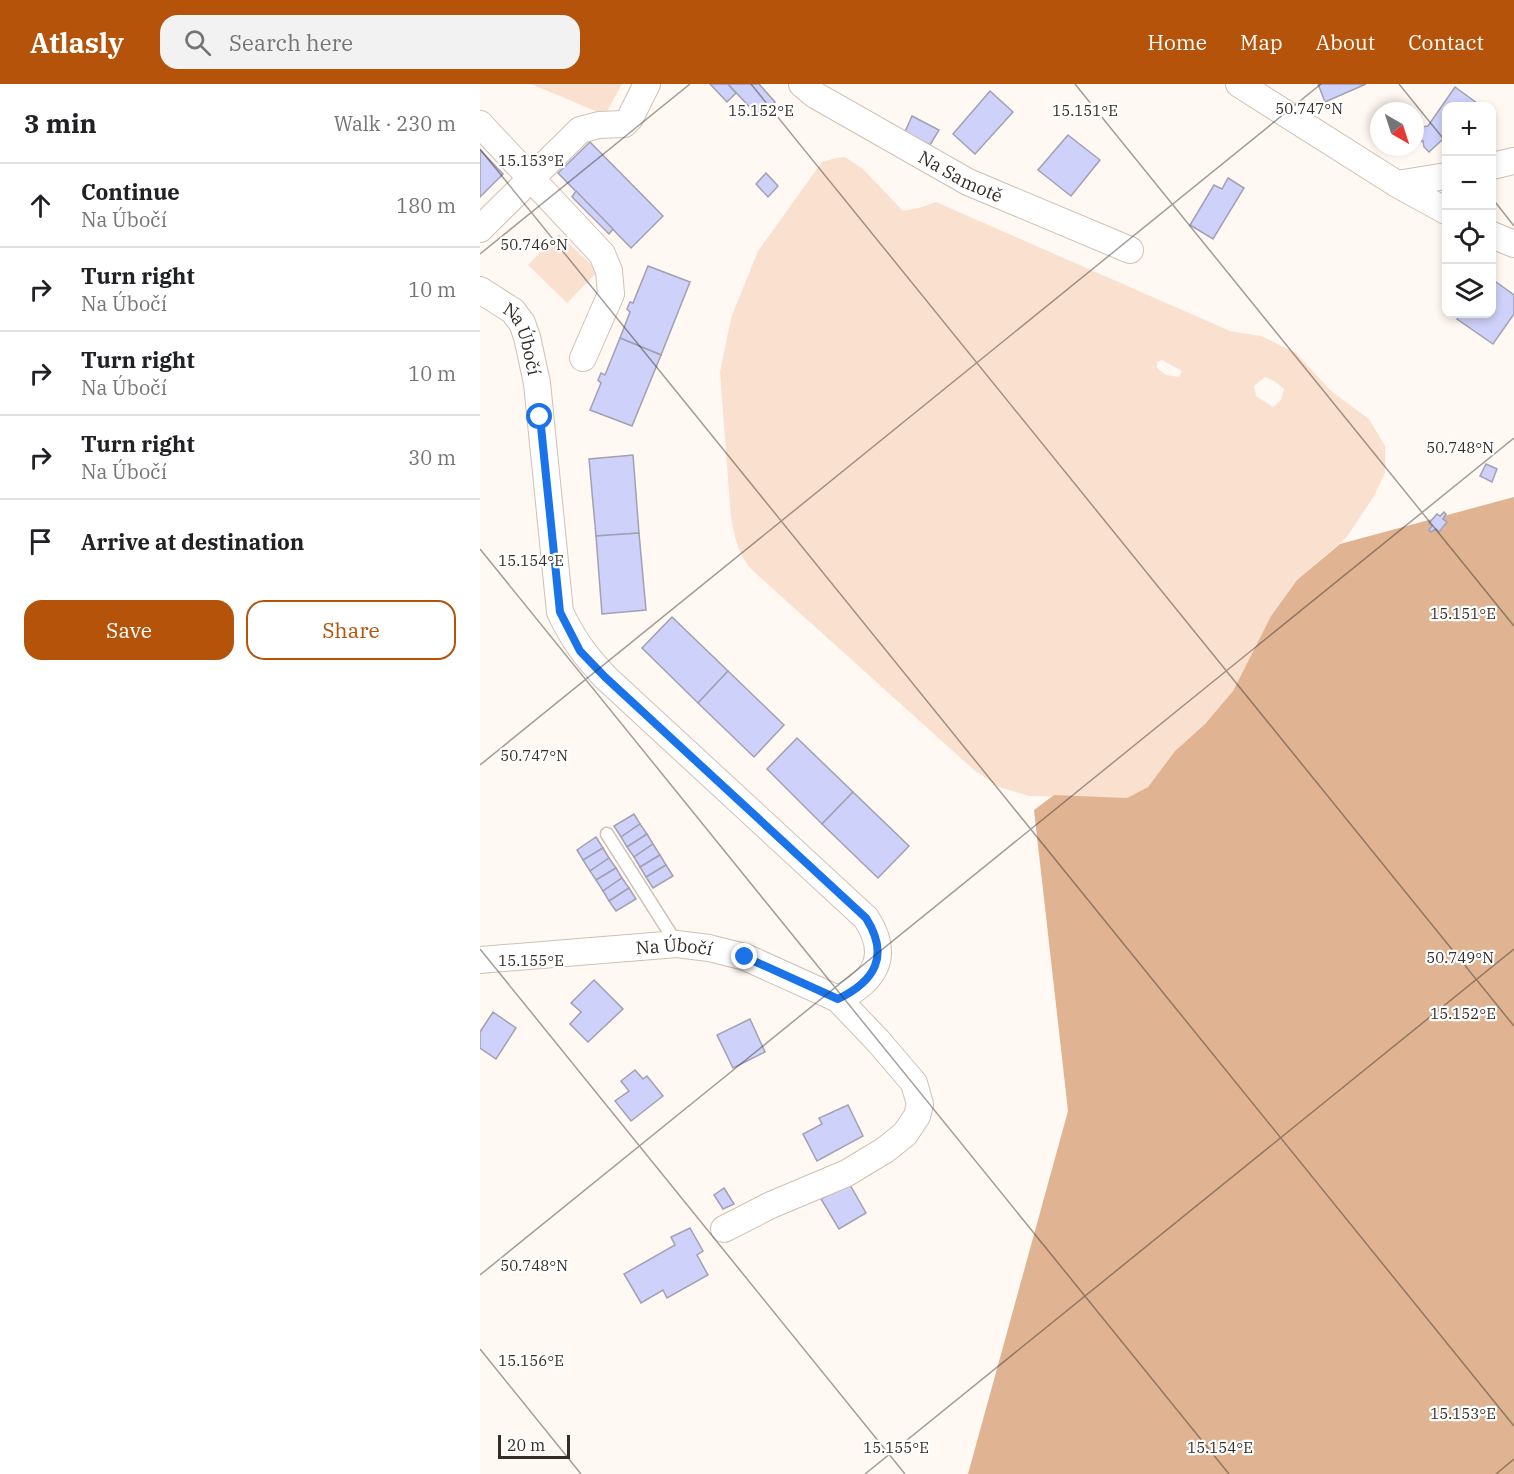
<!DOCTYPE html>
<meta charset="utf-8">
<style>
:root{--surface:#fff;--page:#f2f2f2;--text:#202124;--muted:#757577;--line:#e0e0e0;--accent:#b45309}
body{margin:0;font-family:"IBM Plex Serif",serif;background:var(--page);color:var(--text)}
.controls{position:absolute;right:18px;top:18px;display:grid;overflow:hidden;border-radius:12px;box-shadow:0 3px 9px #0003}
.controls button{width:54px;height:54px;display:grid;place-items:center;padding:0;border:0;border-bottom:2px solid var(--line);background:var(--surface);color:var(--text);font:30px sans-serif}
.compass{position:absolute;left:890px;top:18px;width:54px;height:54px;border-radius:50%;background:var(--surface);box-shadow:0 3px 9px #0003;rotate:141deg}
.scale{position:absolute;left:18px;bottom:15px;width:72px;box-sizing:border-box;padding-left:6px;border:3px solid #332d28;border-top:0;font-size:16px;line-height:21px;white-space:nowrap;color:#332d28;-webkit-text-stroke:4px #fff;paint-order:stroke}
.stop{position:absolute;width:18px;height:18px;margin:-14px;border:4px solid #1a73e8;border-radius:50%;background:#fff}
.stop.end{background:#1a73e8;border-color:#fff;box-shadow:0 2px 6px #0008}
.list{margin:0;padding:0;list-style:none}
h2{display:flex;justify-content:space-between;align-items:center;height:78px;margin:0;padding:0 24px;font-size:26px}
h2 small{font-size:20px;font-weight:400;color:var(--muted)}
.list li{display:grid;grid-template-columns:39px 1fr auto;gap:18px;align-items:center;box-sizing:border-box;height:84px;padding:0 24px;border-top:2px solid var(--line)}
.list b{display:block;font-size:22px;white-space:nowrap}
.list p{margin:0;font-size:20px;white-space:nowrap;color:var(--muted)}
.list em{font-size:20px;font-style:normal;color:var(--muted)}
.actions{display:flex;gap:12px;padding:18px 24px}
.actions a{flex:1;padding:14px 0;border:2px solid var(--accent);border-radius:18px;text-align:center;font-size:21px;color:var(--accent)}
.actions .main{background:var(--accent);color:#fff}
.icon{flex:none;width:33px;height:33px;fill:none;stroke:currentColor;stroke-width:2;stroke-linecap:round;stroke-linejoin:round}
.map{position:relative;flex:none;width:1034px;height:1390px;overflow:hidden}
header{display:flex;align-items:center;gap:36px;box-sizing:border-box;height:84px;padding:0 30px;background:var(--accent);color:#fff}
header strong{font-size:28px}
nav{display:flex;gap:33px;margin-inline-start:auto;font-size:21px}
.search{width:420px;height:54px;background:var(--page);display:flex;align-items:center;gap:15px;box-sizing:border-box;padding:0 21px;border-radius:18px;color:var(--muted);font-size:22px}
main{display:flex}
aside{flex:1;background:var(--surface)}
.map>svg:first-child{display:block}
</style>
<header>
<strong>Atlasly</strong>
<div class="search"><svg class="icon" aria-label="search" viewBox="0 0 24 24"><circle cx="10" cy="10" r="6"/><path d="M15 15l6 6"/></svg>Search here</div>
<nav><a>Home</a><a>Map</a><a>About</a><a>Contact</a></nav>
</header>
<main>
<aside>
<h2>3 min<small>Walk · 230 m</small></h2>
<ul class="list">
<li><svg class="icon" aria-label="ahead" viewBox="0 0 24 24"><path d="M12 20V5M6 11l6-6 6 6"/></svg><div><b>Continue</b><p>Na Úbočí</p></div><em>180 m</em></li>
<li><svg class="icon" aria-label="right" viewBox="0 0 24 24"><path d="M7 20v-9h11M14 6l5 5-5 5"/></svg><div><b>Turn right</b><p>Na Úbočí</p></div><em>10 m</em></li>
<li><svg class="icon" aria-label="right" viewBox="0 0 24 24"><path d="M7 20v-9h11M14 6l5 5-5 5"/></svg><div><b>Turn right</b><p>Na Úbočí</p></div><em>10 m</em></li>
<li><svg class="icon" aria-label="right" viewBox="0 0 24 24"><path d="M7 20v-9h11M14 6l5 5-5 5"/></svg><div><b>Turn right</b><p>Na Úbočí</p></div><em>30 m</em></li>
<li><svg class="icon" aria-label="arrive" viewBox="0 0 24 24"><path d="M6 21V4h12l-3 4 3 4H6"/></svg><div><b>Arrive at destination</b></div></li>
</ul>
<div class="actions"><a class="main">Save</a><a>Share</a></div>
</aside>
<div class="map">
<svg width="1034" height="1390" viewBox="0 0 1034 1390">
<rect width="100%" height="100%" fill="#fff8f3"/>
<g fill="#fae1cf" fill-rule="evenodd">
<polygon points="51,0 142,0 125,31"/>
<path d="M365,73l18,12 40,42 16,-3 17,-6 294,129 31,5 35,17 35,38 38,28 16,27v27l-11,23 -28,42 -49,42 -26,36 -38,75 -28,33 -30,27 -27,36 -20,11 -99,-2 -30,-9 -25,-17 -222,-200c-14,-16 -17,-32 -21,-52l-11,-146 11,-54 27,-67 64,-89 14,-4zM682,276l20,11 -3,6 -13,-2 -9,-7v-6zM785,293l9,4 10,8 -3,11 -8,7 -17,-11 -2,-10z"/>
<polygon points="79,150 118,187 87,219 48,181"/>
</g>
<polygon fill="#e0b492" points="1034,413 1034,1390 488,1390 588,1027 554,726 574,711 647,714 668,703 695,667 725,640 753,607 791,532 817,496 860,460"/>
<g fill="#ced1f9" stroke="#a0a1b2" stroke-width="1.5">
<polygon points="230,0 248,0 256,9 247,18"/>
<polygon points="248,0 279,0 295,18 278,32"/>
<polygon points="838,0 886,0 845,18"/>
<polygon points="975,3 1001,22 966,22 966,55 963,58 962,56 949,68 944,63 943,57 935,59 935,38 940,37 941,43 948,42"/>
<polygon points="510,7 533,28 495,70 473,50"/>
<polygon points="432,32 459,46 450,61 425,48"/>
<polygon points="588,51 620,76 591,112 558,86"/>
<polygon points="110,58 183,132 151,164 78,89"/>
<polygon points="0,66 23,90 0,113"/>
<polygon points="286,89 298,102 288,113 276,100"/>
<polygon points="748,94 764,104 733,155 710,141 734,101 742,105"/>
<polygon points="96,107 133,145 129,150 92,113"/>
<polygon points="168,182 210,198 181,271 140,254 150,228 147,225 150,218 153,219"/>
<polygon points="1012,195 1034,211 1034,230 1013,260 977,235 981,230 1012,230"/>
<polygon points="140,254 181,271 152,342 110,326 121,299 118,296 121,289 125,291"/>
<polygon points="153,371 159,449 116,452 109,375"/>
<polygon points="1006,380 1017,385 1012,398 1000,392"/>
<polygon points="964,428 966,430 963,435 967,438 959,448 956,445 951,448 949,446 952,442 949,439 957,430 960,432"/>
<polygon points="159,449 166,526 122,530 116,452"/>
<polygon points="192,533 248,587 218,619 162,564"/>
<polygon points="248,587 304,641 274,673 218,619"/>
<polygon points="317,654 373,708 342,740 287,685"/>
<polygon points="373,708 429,762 398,794 342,740"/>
<polygon points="154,730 160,740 141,753 134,742"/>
<polygon points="160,740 167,750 147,763 141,753"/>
<polygon points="167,750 173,760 154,773 147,763"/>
<polygon points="116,753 123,764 103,776 97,766"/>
<polygon points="173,760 180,771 160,783 154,773"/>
<polygon points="123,764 129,774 110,787 103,776"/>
<polygon points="180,771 186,781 166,793 160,783"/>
<polygon points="129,774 136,784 116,796 110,787"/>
<polygon points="186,781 193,792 173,804 166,793"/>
<polygon points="136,784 142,794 123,807 116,796"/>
<polygon points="142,794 149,804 129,817 123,807"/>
<polygon points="149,804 156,815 136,827 129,817"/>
<polygon points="114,896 143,925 108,958 90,940 101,928 91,919"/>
<polygon points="13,928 36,944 16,975 0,964 0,948"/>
<polygon points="270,935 285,968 253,984 237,951"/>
<polygon points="155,986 163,995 167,992 183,1012 151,1037 135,1017 149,1007 141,997"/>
<polygon points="368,1021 383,1052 337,1077 323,1050 342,1040 339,1034"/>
<polygon points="369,1099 386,1129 359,1145 341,1115"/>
<polygon points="244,1104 254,1120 243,1125 234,1111"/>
<polygon points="210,1144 223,1167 217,1171 228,1191 187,1214 183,1206 161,1219 144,1190 195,1161 191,1153"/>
</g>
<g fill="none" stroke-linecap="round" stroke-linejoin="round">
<defs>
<polyline id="lane" points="127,750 197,860"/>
<g id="street">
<path id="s1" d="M322,0l13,11 153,87 162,68"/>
<polyline points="759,0 917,100 966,127"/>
<polyline points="0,40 122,170 129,187 131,210 103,274"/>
<polyline points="1012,82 1034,77"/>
<polyline points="917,100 966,92"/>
<polyline points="0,145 100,46 119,41 144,40 150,34 167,0"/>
<polyline points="1012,151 1034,160"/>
<path id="s2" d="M0,206l33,21 9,12 5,14 10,46 23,229c14,29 24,42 45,65l261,241c25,38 9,63 -28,81"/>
<path id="s3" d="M0,876l197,-16 32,4 36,9 93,42 41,43 35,41 6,21 -3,12 -12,18 -20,16 -38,23 -76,32 -47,24"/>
</g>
</defs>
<use href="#lane" stroke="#d1c0b4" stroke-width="15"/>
<use href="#street" stroke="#d1c0b4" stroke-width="28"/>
<use href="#lane" stroke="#fff" stroke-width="12"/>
<use href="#street" stroke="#fff" stroke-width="26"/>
</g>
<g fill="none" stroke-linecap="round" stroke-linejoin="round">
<path stroke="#1a73e8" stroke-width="8" d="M60,333l20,195 20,39 25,26 261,241c24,38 9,63 -28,81l-93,-42"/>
</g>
<path fill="none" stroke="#332d28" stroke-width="1.5" stroke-opacity="0.45" d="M271,0l763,942M595,0l439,542M919,0l47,58M0,65l1034,1277M1012,114l22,28M0,170l210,-170M0,465l749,925M0,681l841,-681M0,865l425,525M0,1191l1034,-837M0,1265l101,125M385,1390l649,-525M1016,1390l18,-15"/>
<g text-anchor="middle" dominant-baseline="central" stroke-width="4.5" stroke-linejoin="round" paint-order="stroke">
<g font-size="18" fill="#332d28" stroke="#fff">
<text stroke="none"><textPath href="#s1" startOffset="184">Na Samotě</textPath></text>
<text stroke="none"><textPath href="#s2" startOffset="69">Na Úbočí</textPath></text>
<text stroke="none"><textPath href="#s3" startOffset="195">Na Úbočí</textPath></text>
</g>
</g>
<g font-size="15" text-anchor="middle" fill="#332d28" stroke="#fff" stroke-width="4.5" stroke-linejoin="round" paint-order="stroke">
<text x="829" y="30">50.747°N</text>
<text x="281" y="32">15.152°E</text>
<text x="605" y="32">15.151°E</text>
<text x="51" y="82">15.153°E</text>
<text x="54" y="166">50.746°N</text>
<text x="980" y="369">50.748°N</text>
<text x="51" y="482">15.154°E</text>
<text x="983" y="535">15.151°E</text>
<text x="54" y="677">50.747°N</text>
<text x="980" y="879">50.749°N</text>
<text x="51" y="882">15.155°E</text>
<text x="983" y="935">15.152°E</text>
<text x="54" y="1187">50.748°N</text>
<text x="51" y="1282">15.156°E</text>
<text x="983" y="1335">15.153°E</text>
<text x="416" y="1369">15.155°E</text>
<text x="740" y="1369">15.154°E</text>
</g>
</svg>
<div class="controls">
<button>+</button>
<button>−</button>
<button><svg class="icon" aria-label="locate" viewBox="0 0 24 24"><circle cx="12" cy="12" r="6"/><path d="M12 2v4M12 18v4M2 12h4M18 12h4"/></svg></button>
<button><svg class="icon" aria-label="layers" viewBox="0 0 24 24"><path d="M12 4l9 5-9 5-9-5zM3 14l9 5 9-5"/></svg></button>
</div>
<svg class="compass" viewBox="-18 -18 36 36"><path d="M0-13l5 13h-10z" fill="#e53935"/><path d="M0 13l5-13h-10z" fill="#757577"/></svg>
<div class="scale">20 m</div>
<div class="stop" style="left:60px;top:333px"></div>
<div class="stop end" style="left:265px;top:873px"></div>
</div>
</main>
